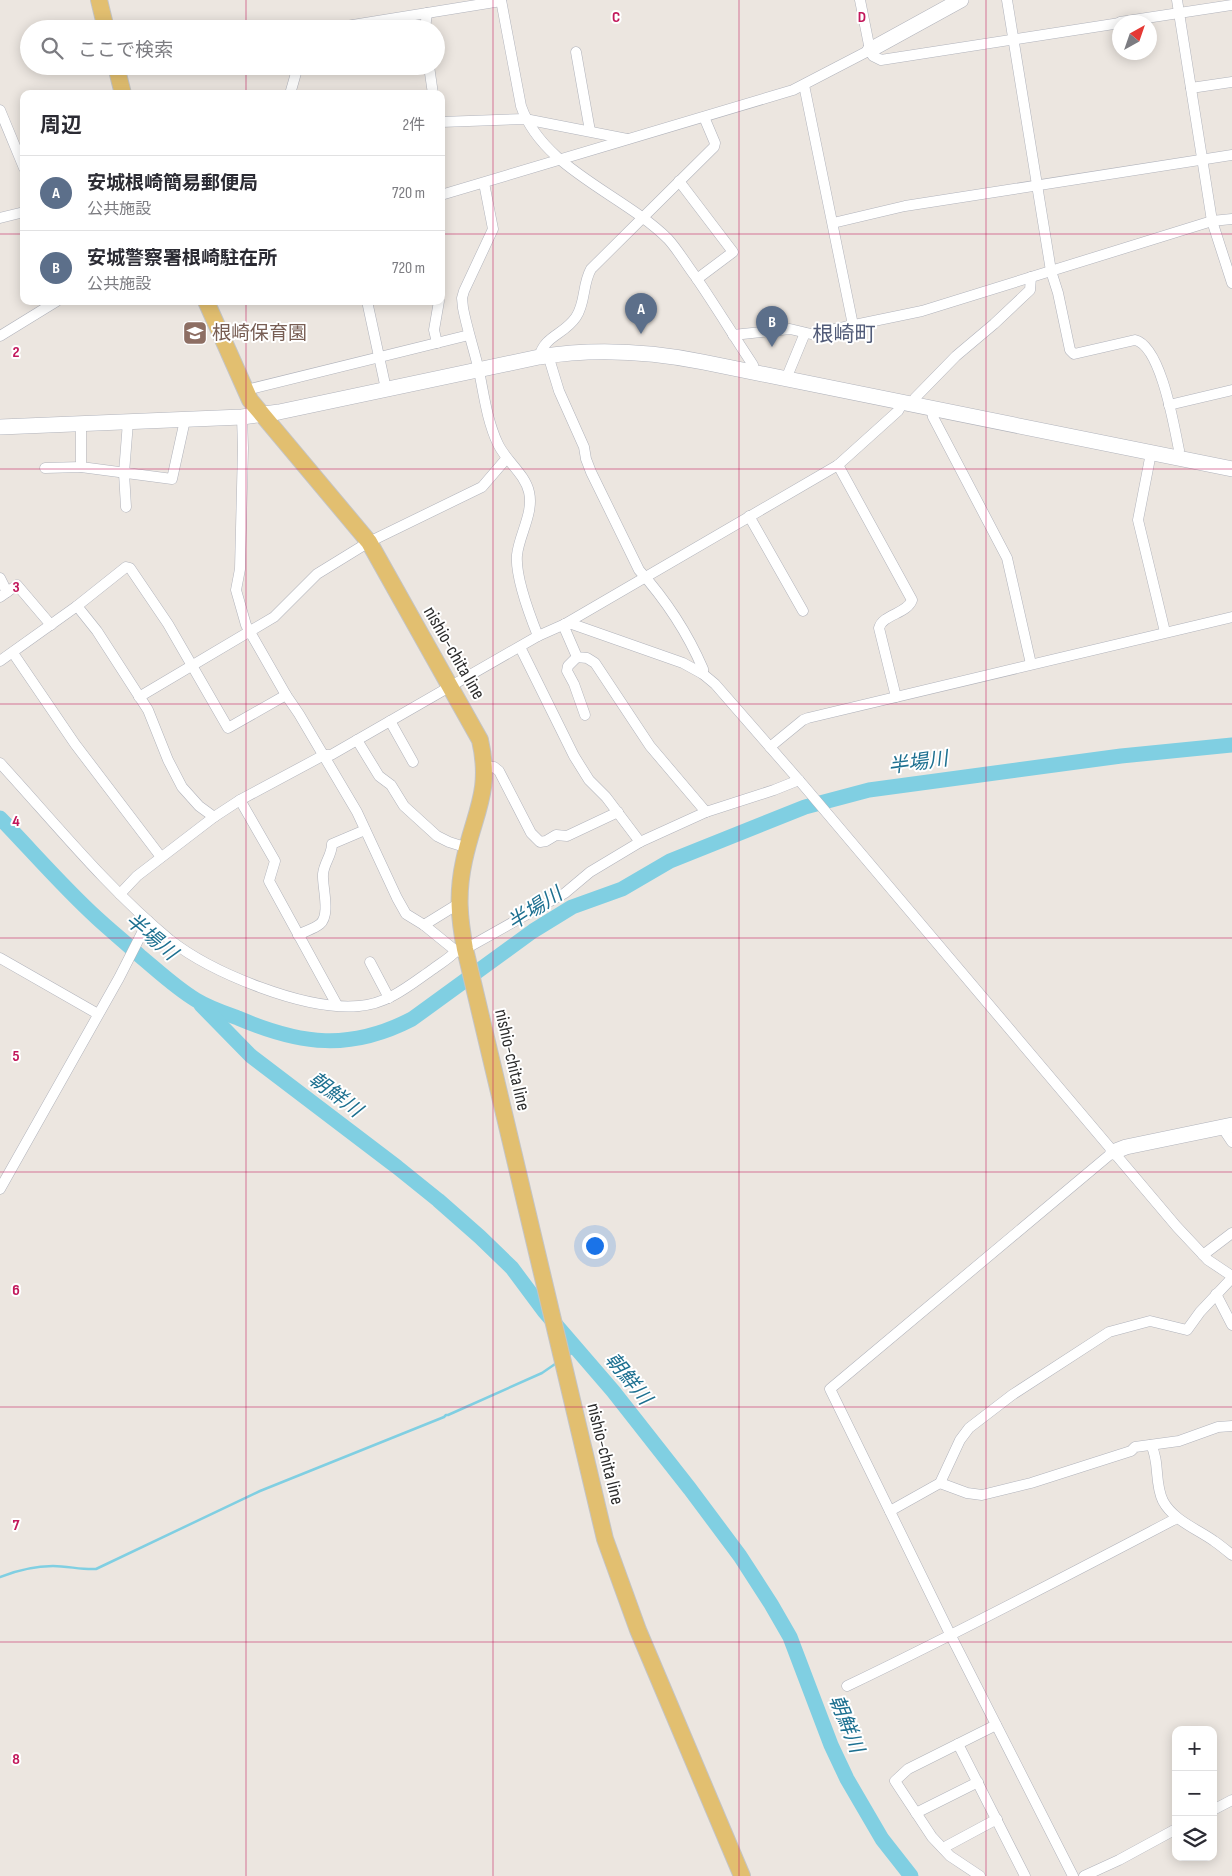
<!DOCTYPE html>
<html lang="ja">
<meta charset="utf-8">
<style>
:root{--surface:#fff;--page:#f2f2f3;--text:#2b2b33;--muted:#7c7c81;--line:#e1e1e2;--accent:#d93025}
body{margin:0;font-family:"Sofia Sans Condensed","Noto Sans JP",sans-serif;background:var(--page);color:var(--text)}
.controls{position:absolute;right:15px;bottom:15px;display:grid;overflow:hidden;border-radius:10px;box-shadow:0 2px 12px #0003}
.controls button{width:45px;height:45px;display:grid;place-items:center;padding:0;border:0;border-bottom:1px solid var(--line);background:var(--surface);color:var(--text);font:25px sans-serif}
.compass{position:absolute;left:1112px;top:15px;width:45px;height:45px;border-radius:50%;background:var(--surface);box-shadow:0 2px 12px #0003;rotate:40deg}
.you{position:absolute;left:594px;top:1245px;width:18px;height:18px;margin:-12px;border:4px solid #fff;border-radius:50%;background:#1a73e8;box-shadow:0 0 0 8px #1a73e833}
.badge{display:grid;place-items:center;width:32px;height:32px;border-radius:50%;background:var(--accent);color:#fff;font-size:16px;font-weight:700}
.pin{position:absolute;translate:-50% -41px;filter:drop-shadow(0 1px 2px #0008)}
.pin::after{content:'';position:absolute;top:26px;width:18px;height:15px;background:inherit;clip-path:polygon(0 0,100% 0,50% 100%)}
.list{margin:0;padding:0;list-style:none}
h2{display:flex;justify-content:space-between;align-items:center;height:65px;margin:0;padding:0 20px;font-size:21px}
h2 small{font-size:16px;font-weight:400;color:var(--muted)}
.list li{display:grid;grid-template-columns:32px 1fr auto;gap:15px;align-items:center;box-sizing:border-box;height:75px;padding:0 20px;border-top:1px solid var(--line)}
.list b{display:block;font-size:19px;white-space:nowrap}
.list p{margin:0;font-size:16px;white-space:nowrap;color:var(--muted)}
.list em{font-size:16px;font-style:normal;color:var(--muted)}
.icon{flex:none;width:28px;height:28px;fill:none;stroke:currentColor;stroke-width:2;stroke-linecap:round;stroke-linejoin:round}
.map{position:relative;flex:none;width:1232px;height:1876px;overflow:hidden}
.search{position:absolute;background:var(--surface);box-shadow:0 2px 12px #0003;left:20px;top:20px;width:425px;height:55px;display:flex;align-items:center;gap:12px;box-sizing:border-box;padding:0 18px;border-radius:28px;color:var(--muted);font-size:19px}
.panel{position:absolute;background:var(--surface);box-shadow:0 2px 12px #0003;left:20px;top:90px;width:425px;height:215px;border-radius:10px}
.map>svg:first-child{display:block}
</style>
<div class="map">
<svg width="1232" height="1876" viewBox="0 0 1232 1876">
<rect width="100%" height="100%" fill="#ece6e0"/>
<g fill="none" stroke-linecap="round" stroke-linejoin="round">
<g stroke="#80cfe2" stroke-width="2.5">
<polyline points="569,1355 578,1349"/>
<path d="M0,1577c18,-7 34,-11 53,-11 15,0 29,4 43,3l164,-78 184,-74 2,-2h2l94,-42 16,-11"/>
</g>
<g stroke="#80cfe2" stroke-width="15">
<path d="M0,818c32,33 63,69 97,100 14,13 29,25 43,38 18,15 36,32 56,44 13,8 28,13 42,18 63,27 112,33 174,1l121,-88 39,-24 50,-18 48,-28 135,-54 64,-17 252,-34 111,-11"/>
<polyline points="201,1005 251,1056 397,1167 438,1200 480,1237 512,1268 544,1311 613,1391 690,1489 740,1556 771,1604 790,1637 831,1745 847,1779 882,1839 911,1876"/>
</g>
<defs>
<g id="street">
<path d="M501,0l20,106c22,63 102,88 147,133 10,11 18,25 27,37 20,29 38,59 58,89l1,7"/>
<polyline points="860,0 870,50 873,56 881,60 1120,23"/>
<path d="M1007,0l44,271 7,22 12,57 4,4 61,-14c26,6 39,86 44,110l-1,8"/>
<polyline points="1177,0 1212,221 1232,283"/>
<polyline points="1120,22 1232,5"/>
<polyline points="328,29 501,1"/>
<polyline points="425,29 427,13"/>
<polyline points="576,52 590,131"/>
<polyline points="429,66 433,94"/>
<polyline points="117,70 139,66"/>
<polyline points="804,85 853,325"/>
<polyline points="1191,88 1232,82"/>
<polyline points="290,94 298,66"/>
<polyline points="0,110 24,168"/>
<polyline points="441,122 525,119 627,139"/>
<polyline points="679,181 733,252 697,279"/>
<path d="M484,183l9,46 -29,62 -2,7 1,10c4,21 11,41 16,63 5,24 8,50 19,73 8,17 27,30 31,48 5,21 -10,43 -12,63 -2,22 13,61 21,81"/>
<polyline points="441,195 793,90 870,50"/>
<polyline points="0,218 24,212"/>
<polyline points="833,223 905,206 1232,155"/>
<polyline points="367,301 386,389"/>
<polyline points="733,335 790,329 811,334 922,311 1212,221 1232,219"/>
<polyline points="0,336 57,301"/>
<polyline points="437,343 434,330 439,301"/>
<path d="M548,355l11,36 25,56 2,12 5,13 48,98c26,29 49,64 64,99v5"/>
<path d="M539,357c6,-22 25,-22 37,-40 10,-15 6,-32 15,-48l123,-122 1,-4 -11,-26"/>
<polyline points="786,379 805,333"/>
<polyline points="246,390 469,335"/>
<polyline points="912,404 915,398 956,356 994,324 1030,290 1031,277"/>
<polyline points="1169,405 1232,390"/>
<polyline points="931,408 933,417 1007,558 1031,664"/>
<polyline points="242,417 243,448 240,569 236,590 246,625 286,695 299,714 357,812 397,898 406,914 424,925 456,951"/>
<polyline points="81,424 81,467"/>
<polyline points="1151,453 1138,520 1165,632"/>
<path d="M838,465l74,135c-5,14 -29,14 -33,28l17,69"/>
<polyline points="45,468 81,467 172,479 185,420"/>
<polyline points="126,507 124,473 128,422"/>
<polyline points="749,516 803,611"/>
<polyline points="0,578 7,592"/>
<polyline points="0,597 17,585 51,625"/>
<polyline points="77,606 126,567 130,568 168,624 228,728 286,695"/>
<polyline points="565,624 572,624 683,663 703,674 715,684 804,786 1177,1227 1208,1260 1232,1276"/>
<polyline points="565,624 564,627 577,657 587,658 595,663 650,746 706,812"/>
<polyline points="520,647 574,756 589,780 606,797 640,842"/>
<polyline points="13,653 75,744 161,857"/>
<polyline points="577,657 568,666 567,671 574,684 585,715"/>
<polyline points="0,661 77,606 97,631 148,710 168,760 182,787 199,806 214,817"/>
<polyline points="139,697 274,617 317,574 369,542 482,487 506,459"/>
<polyline points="390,721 413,762"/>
<polyline points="357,740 379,776 391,785 404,806 437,836 449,842 468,848"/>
<polyline points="770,747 803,720 808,718 1232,617"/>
<path d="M0,763c55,60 107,125 170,177 42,33 135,71 189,66 29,-2 51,-21 74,-37 8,-6 17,-11 23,-18l4,1 105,-59 25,-21 50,-30 66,-30 68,-22 25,-10"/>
<polyline points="484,767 494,767 499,771 531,833 540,842 546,841 556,835 567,836 618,812"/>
<polyline points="240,800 275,861 269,881 337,1005"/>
<polyline points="120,894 137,876 214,817 240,800 324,755 331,755 538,636 565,624 838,465 898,411 903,402"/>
<polyline points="424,925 458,904"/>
<path d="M298,935c7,-4 16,-6 22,-11 11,-9 2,-38 3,-50 1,-11 9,-19 9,-30l33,-14"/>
<polyline points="0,958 98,1014"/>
<polyline points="370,962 389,998"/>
<polyline points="1222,1127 1232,1142"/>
<polyline points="0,1189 119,978 148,921"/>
<polyline points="1203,1255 1232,1233"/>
<polyline points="1216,1294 1232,1325"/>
<path d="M1151,1445c9,17 3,38 12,56 10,19 34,28 51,40 6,4 12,9 18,14"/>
<polyline points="940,1483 967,1493 982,1495 1031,1483 1131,1451 1135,1447 1179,1441 1218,1427 1232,1426"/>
<polyline points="890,1511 940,1483 960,1440 969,1428 1012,1395 1109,1332 1150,1321 1187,1330 1200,1312 1232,1278"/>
<path d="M847,1686c111,-53 221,-111 330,-168"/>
<polyline points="958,1744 1025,1876"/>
<polyline points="1213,1810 1232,1800"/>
<polyline points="916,1813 978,1782"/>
<polyline points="943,1848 997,1819"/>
<polyline points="980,1876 950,1856 932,1837 895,1781 908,1769 996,1725"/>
<polyline points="1073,1876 951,1636 830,1389 1113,1152"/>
<polyline points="1084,1876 1119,1860 1176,1829"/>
</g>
<g id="secondary">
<polyline points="870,50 961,0"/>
<path d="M0,427l242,-10 37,-5 260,-55c55,-9 109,-6 164,5l529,107"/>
<polyline points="1113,1152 1126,1147 1232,1125"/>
</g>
<g id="primary">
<polyline points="99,0 106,29"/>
<polyline points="116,66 123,94"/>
<path d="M206,301l44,99 119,142 111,198c12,52 -6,73 -16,121 -7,32 -5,56 1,88l140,590 33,91 104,246"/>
</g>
</defs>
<use href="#street" stroke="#b1b3bb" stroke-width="11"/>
<use href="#secondary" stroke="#b1b3bb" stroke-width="16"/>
<use href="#primary" stroke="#c4c4c4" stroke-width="18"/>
<use href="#street" stroke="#fff" stroke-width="10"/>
<use href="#secondary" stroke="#fff" stroke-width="15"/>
<use href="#primary" stroke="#e2bf70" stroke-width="16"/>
</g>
<path fill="none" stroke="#c2185b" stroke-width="1" stroke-opacity="0.55" d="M246,0v29M493,0v1876M739,0v1876M986,0v1876M246,66v28M0,234h24M441,234h791M246,301v1575M0,469h1232M0,704h1232M0,938h1232M0,1172h1232M0,1407h1232M0,1642h1232"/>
<defs>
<symbol id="school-square" viewBox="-11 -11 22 22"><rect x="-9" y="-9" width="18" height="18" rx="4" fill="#8d6e63" stroke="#fff"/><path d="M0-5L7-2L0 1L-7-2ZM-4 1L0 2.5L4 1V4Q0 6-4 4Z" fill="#fff"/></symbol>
</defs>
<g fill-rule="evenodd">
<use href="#school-square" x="181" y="319" width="28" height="28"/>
</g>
<g text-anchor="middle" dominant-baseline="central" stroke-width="4" stroke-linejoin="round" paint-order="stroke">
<g font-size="19" fill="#785e54" stroke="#fff" text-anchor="start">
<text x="212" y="333">根崎保育園</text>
</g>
<g font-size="19" fill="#2c2c2c" stroke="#fff">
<text transform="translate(454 653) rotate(60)">nishio-chita line</text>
<text transform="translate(512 1060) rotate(77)">nishio-chita line</text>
<text transform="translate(605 1454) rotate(76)">nishio-chita line</text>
</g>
<g font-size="20" font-style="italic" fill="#1d7090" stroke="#fff">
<text transform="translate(918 763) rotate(-8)">半場川</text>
<text transform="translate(535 909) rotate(-33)">半場川</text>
<text transform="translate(151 937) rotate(40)">半場川</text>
<text transform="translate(335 1095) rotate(37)">朝鮮川</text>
<text transform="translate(628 1379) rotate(51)">朝鮮川</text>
<text transform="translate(846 1724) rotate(68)">朝鮮川</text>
</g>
<g font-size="21" fill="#515b78" stroke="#fff">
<text x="844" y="334">根崎町</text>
</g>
</g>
<g font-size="16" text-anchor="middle" font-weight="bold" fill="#c2185b" stroke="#fff" stroke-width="4" stroke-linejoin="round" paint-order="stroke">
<text x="616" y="22">C</text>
<text x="862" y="22">D</text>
<text x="16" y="357">2</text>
<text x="16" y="592">3</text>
<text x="16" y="826">4</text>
<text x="16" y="1061">5</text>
<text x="16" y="1295">6</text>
<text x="16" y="1530">7</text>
<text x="16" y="1764">8</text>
</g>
</svg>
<div class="controls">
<button>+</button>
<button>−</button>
<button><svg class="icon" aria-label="layers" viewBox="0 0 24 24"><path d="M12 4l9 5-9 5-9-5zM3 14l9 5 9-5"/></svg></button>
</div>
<svg class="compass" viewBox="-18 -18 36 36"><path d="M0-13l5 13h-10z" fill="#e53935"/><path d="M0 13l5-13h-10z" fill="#7c7c81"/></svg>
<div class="you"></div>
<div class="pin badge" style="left:641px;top:334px;background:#5c6f8a">A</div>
<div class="pin badge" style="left:772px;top:347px;background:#5c6f8a">B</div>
<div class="search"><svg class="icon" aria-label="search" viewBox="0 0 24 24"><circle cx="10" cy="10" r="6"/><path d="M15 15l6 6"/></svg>ここで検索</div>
<section class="panel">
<h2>周辺<small>2件</small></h2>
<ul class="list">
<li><span class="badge" style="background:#5c6f8a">A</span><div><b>安城根崎簡易郵便局</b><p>公共施設</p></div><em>720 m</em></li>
<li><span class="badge" style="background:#5c6f8a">B</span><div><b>安城警察署根崎駐在所</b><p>公共施設</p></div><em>720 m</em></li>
</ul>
</section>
</div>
